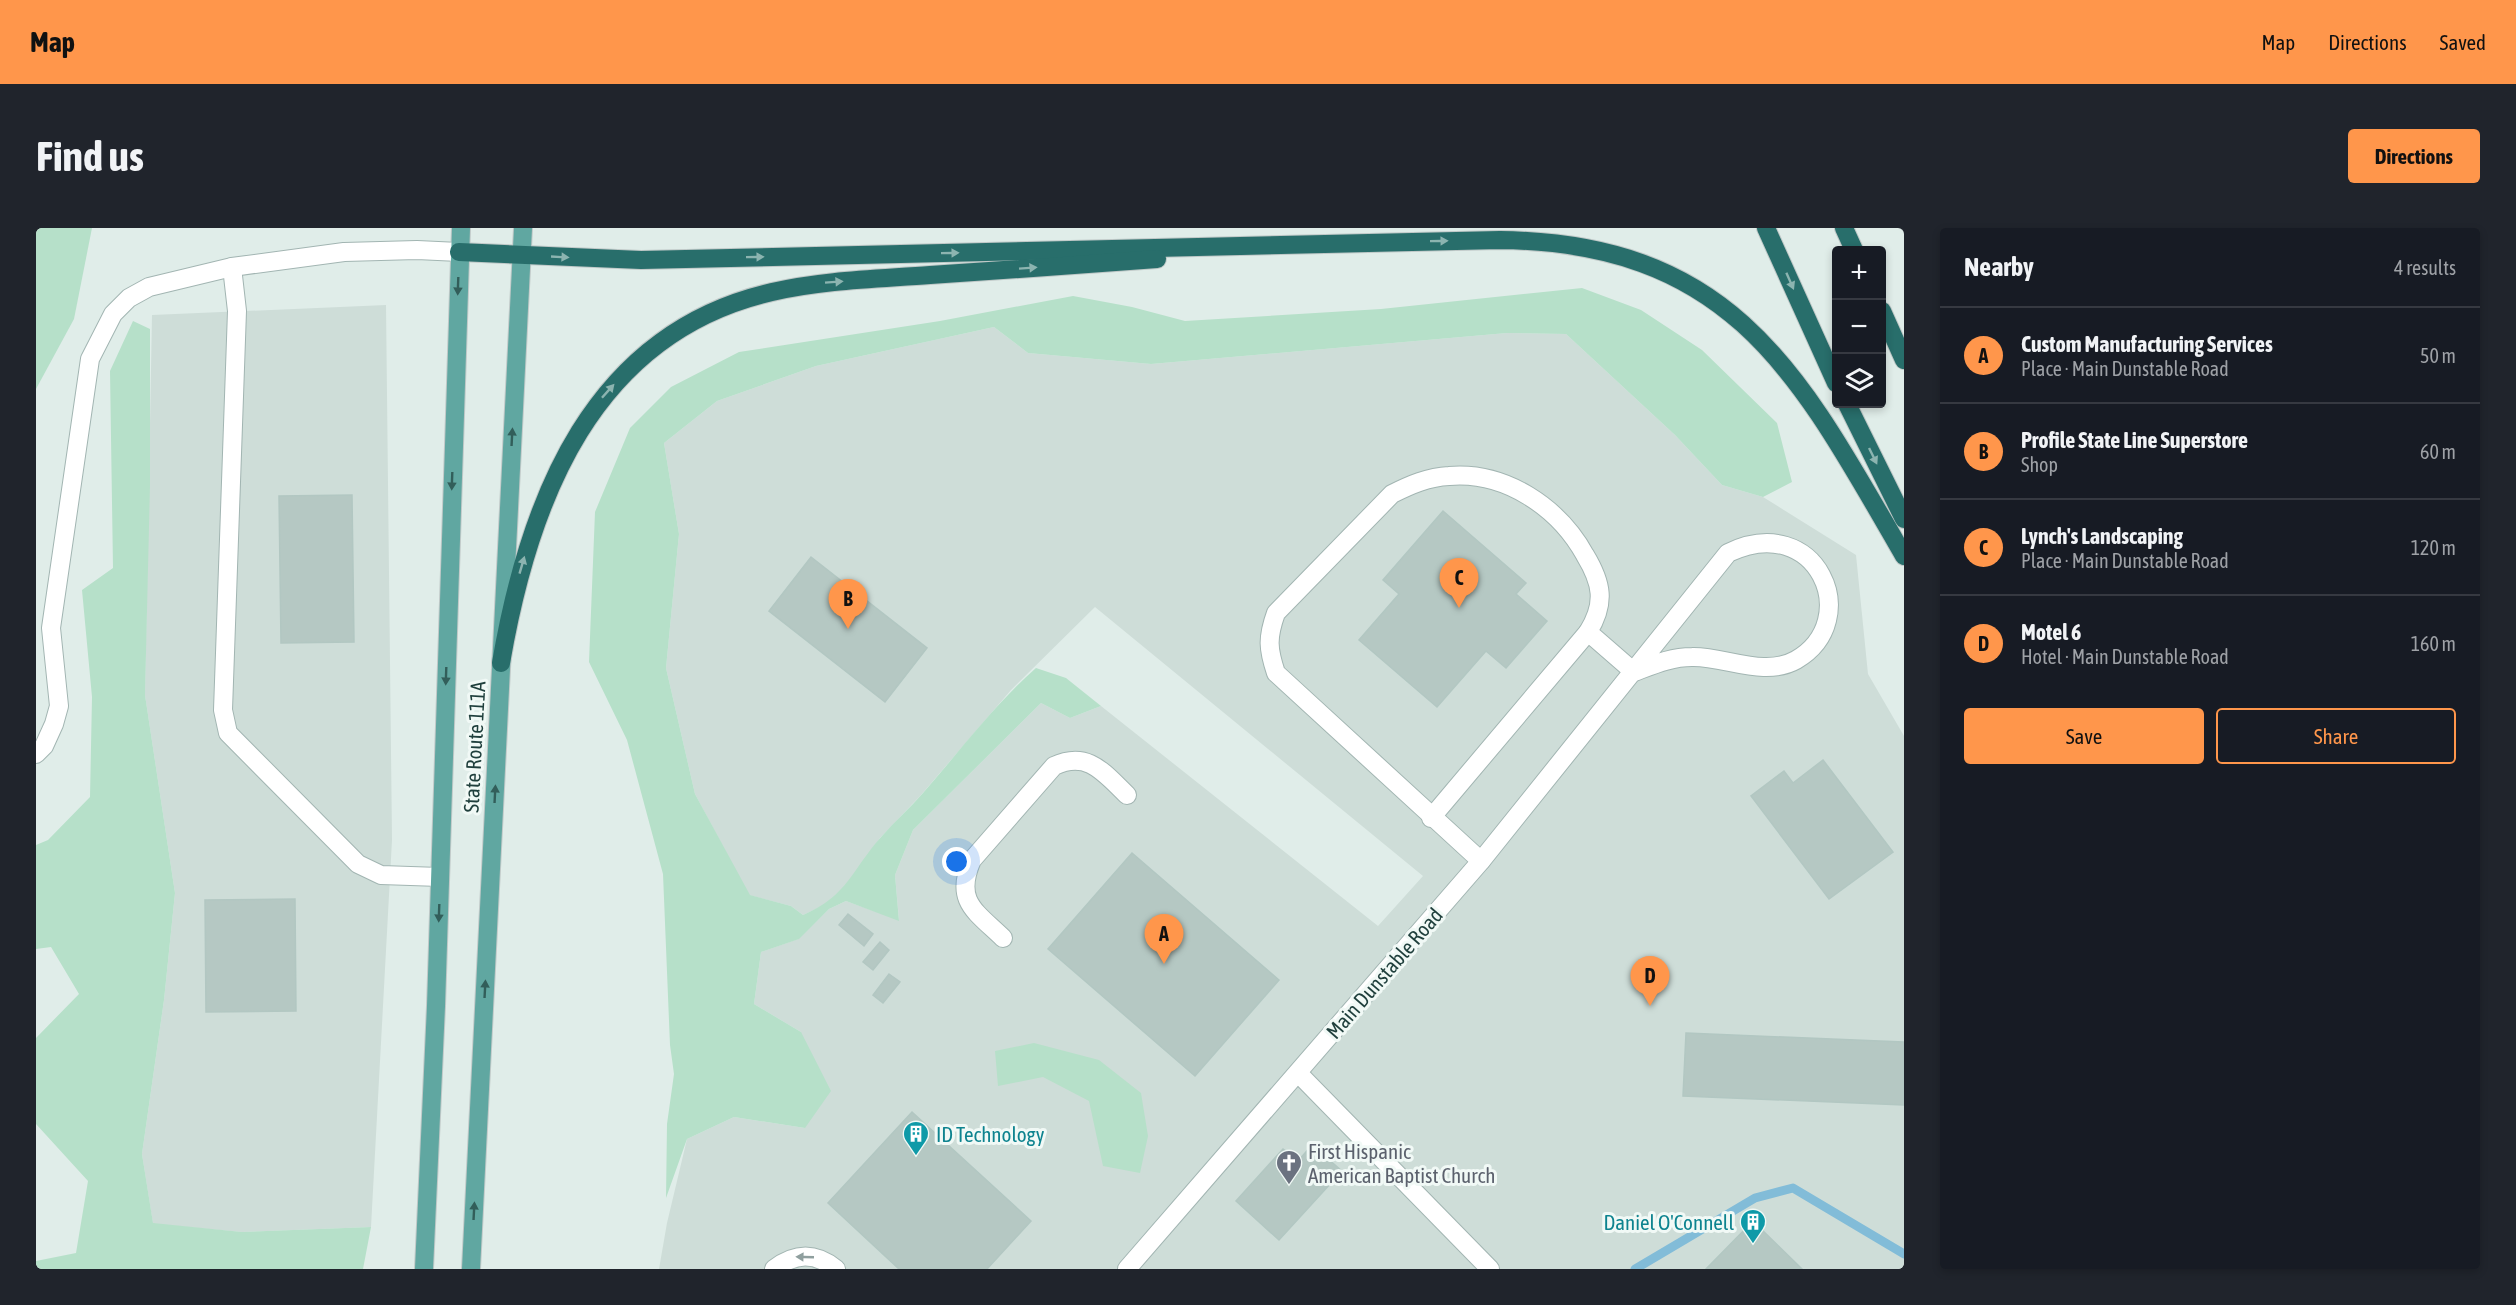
<!DOCTYPE html>
<meta charset="utf-8">
<style>
:root{--surface:#171b24;--page:#20242c;--text:#f1f3f6;--muted:#9ea1a6;--line:#363941;--accent:#ff964b}
body{margin:0;font-family:"Asap Condensed",sans-serif;background:var(--page);color:var(--text)}
.controls{position:absolute;right:18px;top:18px;display:grid;overflow:hidden;border-radius:6px;box-shadow:0 3px 9px #0003}
.controls button{width:54px;height:54px;display:grid;place-items:center;padding:0;border:0;border-bottom:2px solid var(--line);background:var(--surface);color:var(--text);font:30px sans-serif}
.you{position:absolute;left:921px;top:634px;width:21px;height:21px;margin:-15px;border:4px solid #fff;border-radius:50%;background:#1a73e8;box-shadow:0 0 0 9px #1a73e833}
.badge{display:grid;place-items:center;width:39px;height:39px;border-radius:50%;background:var(--accent);color:#111;font-size:20px;font-weight:700}
.pin{position:absolute;translate:-50% -50px;filter:drop-shadow(0 2px 3px #0008)}
.pin::after{content:'';position:absolute;top:32px;width:21px;height:18px;background:inherit;clip-path:polygon(0 0,100% 0,50% 100%)}
.list{margin:0;padding:0;list-style:none}
h2{display:flex;justify-content:space-between;align-items:center;height:78px;margin:0;padding:0 24px;font-size:26px}
h2 small{font-size:20px;font-weight:400;color:var(--muted)}
.list li{display:grid;grid-template-columns:39px 1fr auto;gap:18px;align-items:center;box-sizing:border-box;height:96px;padding:0 24px;border-top:2px solid var(--line)}
.list b{display:block;font-size:22px;white-space:nowrap}
.list p{margin:0;font-size:20px;white-space:nowrap;color:var(--muted)}
.list em{font-size:20px;font-style:normal;color:var(--muted)}
.actions{display:flex;gap:12px;padding:18px 24px}
.actions a{flex:1;padding:14px 0;border:2px solid var(--accent);border-radius:6px;text-align:center;font-size:21px;color:var(--accent)}
.actions .main{background:var(--accent);color:#111}
.icon{flex:none;width:33px;height:33px;fill:none;stroke:currentColor;stroke-width:2;stroke-linecap:round;stroke-linejoin:round}
.map{position:relative;flex:none;width:1868px;height:1041px;overflow:hidden;border-radius:6px}
header{display:flex;align-items:center;gap:36px;box-sizing:border-box;height:84px;padding:0 30px;background:var(--accent);color:#111}
header strong{font-size:28px}
nav{display:flex;gap:33px;margin-inline-start:auto;font-size:21px}
.intro{display:flex;align-items:center;justify-content:space-between;box-sizing:border-box;height:144px;padding:0 36px}
h1{margin:0;font-size:42px}
.button{padding:15px 27px;border-radius:6px;background:var(--accent);color:#111;font-size:21px;font-weight:700}
main{display:flex;gap:36px;padding:0 36px}
aside{flex:1;background:var(--surface);border-radius:6px;box-shadow:0 3px 9px #0003}
.map>svg:first-child{display:block}
</style>
<header>
<strong>Map</strong>
<nav><a>Map</a><a>Directions</a><a>Saved</a></nav>
</header>
<div class="intro"><h1>Find us</h1><a class="button">Directions</a></div>
<main>
<div class="map">
<svg width="1868" height="1041" viewBox="0 0 1868 1041">
<rect width="100%" height="100%" fill="#e0ede9"/>
<g fill="#ceddd8">
<polygon points="350,77 356,612 335,999 206,1004 117,996 106,926 128,772 139,665 109,467 116,87"/>
<polygon points="958,99 992,125 1115,136 1471,105 1530,106 1639,207 1686,257 1727,269 1820,327 1832,446 1868,508 1868,1041 623,1041 631,995 651,911 698,889 769,900 765,804 718,776 725,724 762,711 793,681 810,673 863,692 859,647 877,602 1005,475 1034,490 1065,478 1342,698 1387,648 1059,379 975,462 885,567 844,610 810,658 789,677 767,687 755,678 713,667 659,566 630,440 643,306 628,215 681,173 780,138"/>
</g>
<g fill="#b6e0c9">
<polygon points="0,0 56,0 38,91 0,161"/>
<path d="M1546,60l59,22 61,40 75,73 15,59 -29,15 -41,-12 -47,-50 -109,-101 -59,-1 -356,31 -123,-11 -34,-26 -178,39 -99,35 -53,42 15,91 -13,134 29,126 55,101 41,11 12,9c45,-19 49,-46 79,-79 13,-15 28,-28 41,-43 37,-42 71,-88 113,-125l30,10 35,28 -31,12 -29,-15 -128,127 -18,45 4,46 -53,-20 -17,8 -30,30 -38,13 -7,52 47,28 30,59 -26,37 -71,-11 -47,22 -21,59 1,-74 7,-50 -4,-29 -7,-171 -36,-134 -38,-78 6,-150 35,-84 41,-41 68,-35 201,-31 133,-25 59,11 53,14 196,-12z"/>
<polygon points="97,93 114,101 114,257 109,467 139,665 128,772 106,926 117,995 206,1004 335,999 327,1041 0,1041 0,1033 40,1025 52,953 0,896 0,810 43,766 15,719 0,721 0,617 12,612 54,569 56,469 46,362 77,340 74,143"/>
<polygon points="998,815 1063,832 1105,865 1112,908 1104,945 1067,938 1053,873 1007,849 962,858 959,823"/>
</g>
<g fill="none" stroke-linecap="round" stroke-linejoin="round">
<polyline stroke="#82bcd8" stroke-width="9" points="1599,1041 1719,970 1757,960 1868,1026"/>
</g>
<g fill="#b5c8c3" stroke="#b2c7c2" stroke-width="1.5">
<polygon points="316,267 318,414 245,415 243,268"/>
<polygon points="1407,283 1490,355 1480,366 1511,393 1470,440 1450,423 1401,479 1323,412 1363,366 1347,352"/>
<polygon points="775,329 891,420 849,474 733,383"/>
<polygon points="1787,532 1857,624 1793,671 1715,568 1748,543 1757,555"/>
<polygon points="1096,625 1243,752 1159,848 1012,721"/>
<polygon points="259,671 260,783 170,784 169,672"/>
<polygon points="812,686 837,706 828,718 803,697"/>
<polygon points="844,714 853,722 837,742 827,734"/>
<polygon points="853,746 864,754 847,775 837,767"/>
<polygon points="1650,805 1868,814 1868,877 1647,868"/>
<polygon points="876,884 995,993 951,1041 863,1041 792,975"/>
<polygon points="1276,917 1306,943 1243,1012 1200,973 1247,921 1262,933"/>
<polygon points="1717,993 1766,1041 1670,1041"/>
</g>
<g fill="none" stroke-linecap="round" stroke-linejoin="round">
<defs>
<g id="minor">
<polyline points="196,39 201,83 187,482 192,505 322,636 345,647 404,649"/>
<polyline points="0,526 8,518 18,496 23,478 15,400 54,131 77,86 93,70 113,59 196,39 308,24 381,22 423,24"/>
<polyline points="1395,590 1552,404"/>
<path d="M1445,633l-205,-188c-8,-24 -9,-35 0,-60l116,-119c18,-9 36,-17 57,-18 57,-5 110,32 136,79 17,28 21,48 3,77l46,40"/>
<path d="M967,710c-28,-27 -49,-37 -31,-78l82,-94c34,-16 50,7 73,29"/>
<polyline points="1263,846 1454,1041"/>
<path d="M738,1041c21,-16 41,-17 62,0"/>
<path d="M1091,1041l354,-408 247,-308c89,-43 137,67 68,107 -32,18 -71,-4 -104,-3 -21,0 -39,8 -58,15"/>
</g>
<g id="major">
<polyline points="388,1041 400,778 425,0"/>
<polyline points="435,1041 487,0"/>
</g>
<g id="highway">
<polyline points="1730,0 1800,155"/>
<polyline points="1808,0 1818,22"/>
<path d="M423,24l182,8 859,-20c235,3 300,136 404,316"/>
<polyline points="1846,83 1868,132"/>
<polyline points="1811,176 1868,291"/>
<path d="M465,435c28,-163 91,-330 271,-371 52,-12 105,-13 158,-17 76,-5 151,-10 227,-16"/>
</g>
</defs>
<use href="#minor" stroke="#a2b5b2" stroke-width="20"/>
<use href="#major" stroke="#c0c9c8" stroke-width="20"/>
<use href="#highway" stroke="#c0c9c8" stroke-width="20"/>
<use href="#minor" stroke="#fff" stroke-width="18"/>
<use href="#major" stroke="#60a7a1" stroke-width="18"/>
<use href="#highway" stroke="#286e6b" stroke-width="18"/>
</g>
<defs><path id="oneway-solid" d="M-6-.8H1V-3.2L6.5 0L1 3.2V.8H-6Z" transform="scale(1.5)"/></defs>
<g fill="#8cb4b0">
<use href="#oneway-solid" transform="translate(1403 13) rotate(-1)"/>
<use href="#oneway-solid" transform="translate(914 25) rotate(-1)"/>
<use href="#oneway-solid" transform="translate(524 29) rotate(3)"/>
<use href="#oneway-solid" transform="translate(719 29) rotate(-1)"/>
<use href="#oneway-solid" transform="translate(992 40) rotate(-4)"/>
<use href="#oneway-solid" transform="translate(1754 53) rotate(66)"/>
<use href="#oneway-solid" transform="translate(798 54) rotate(-4)"/>
<use href="#oneway-solid" transform="translate(572 163) rotate(-48)"/>
<use href="#oneway-solid" transform="translate(1837 228) rotate(64)"/>
<use href="#oneway-solid" transform="translate(486 337) rotate(-74)"/>
</g>
<g fill="#325e5a">
<use href="#oneway-solid" transform="translate(422 58) rotate(92)"/>
<use href="#oneway-solid" transform="translate(476 209) rotate(-87)"/>
<use href="#oneway-solid" transform="translate(416 253) rotate(92)"/>
<use href="#oneway-solid" transform="translate(410 448) rotate(92)"/>
<use href="#oneway-solid" transform="translate(459 566) rotate(-87)"/>
<use href="#oneway-solid" transform="translate(403 685) rotate(92)"/>
<use href="#oneway-solid" transform="translate(449 761) rotate(-87)"/>
<use href="#oneway-solid" transform="translate(438 983) rotate(-87)"/>
</g>
<use fill="#8f9f9e" href="#oneway-solid" transform="translate(769 1029) rotate(-178)"/>
<defs>
<symbol id="building-pin" viewBox="-11 -11 22 30"><path d="M0 17L-7.5 6A9.5 9.5 0 1 1 7.5 6Z" fill="#0f9aa8" stroke="#f1f9f6"/><path d="M-4-6H4V6H1V3H-1V6H-4ZM-2.5-4.3h1.7v1.8h-1.7ZM.8-4.3h1.7v1.8H.8ZM-2.5-1h1.7V.8h-1.7ZM.8-1h1.7V.8H.8Z" fill="#fff"/></symbol>
<symbol id="church-pin" viewBox="-11 -11 22 30"><path d="M0 17L-7.5 6A9.5 9.5 0 1 1 7.5 6Z" fill="#6b7280" stroke="#f1f9f6"/><path d="M-1.2-6h2.4v3.5h3.3v2.4h-3.3V6h-2.4V-.1h-3.3v-2.4h3.3Z" fill="#fff"/></symbol>
</defs>
<g fill-rule="evenodd">
<use href="#building-pin" x="865" y="891" width="30" height="40"/>
<use href="#church-pin" x="1238" y="920" width="30" height="40"/>
<use href="#building-pin" x="1702" y="979" width="30" height="40"/>
</g>
<g text-anchor="middle" dominant-baseline="central" stroke-width="6" stroke-linejoin="round" paint-order="stroke">
<g font-size="21" fill="#1f3f3c" stroke="#f1f9f6">
<text transform="translate(438 519) rotate(-87)">State Route 111A</text>
<text transform="translate(1348 745) rotate(-49)">Main Dunstable Road</text>
</g>
<g font-size="21" fill="#0d838f" stroke="#f1f9f6" text-anchor="start">
<text x="900" y="906">ID Technology</text>
<text x="1698" y="994" text-anchor="end">Daniel O'Connell</text>
</g>
<g font-size="21" fill="#5b616d" stroke="#f1f9f6" text-anchor="start">
<text x="1272" y="923">First Hispanic<tspan x="1272" dy="24">American Baptist Church</tspan></text>
</g>
</g>
</svg>
<div class="controls">
<button>+</button>
<button>−</button>
<button><svg class="icon" aria-label="layers" viewBox="0 0 24 24"><path d="M12 4l9 5-9 5-9-5zM3 14l9 5 9-5"/></svg></button>
</div>
<div class="you"></div>
<div class="pin badge" style="left:1128px;top:736px">A</div>
<div class="pin badge" style="left:812px;top:401px">B</div>
<div class="pin badge" style="left:1423px;top:380px">C</div>
<div class="pin badge" style="left:1614px;top:778px">D</div>
</div>
<aside>
<h2>Nearby<small>4 results</small></h2>
<ul class="list">
<li><span class="badge">A</span><div><b>Custom Manufacturing Services</b><p>Place · Main Dunstable Road</p></div><em>50 m</em></li>
<li><span class="badge">B</span><div><b>Profile State Line Superstore</b><p>Shop</p></div><em>60 m</em></li>
<li><span class="badge">C</span><div><b>Lynch's Landscaping</b><p>Place · Main Dunstable Road</p></div><em>120 m</em></li>
<li><span class="badge">D</span><div><b>Motel 6</b><p>Hotel · Main Dunstable Road</p></div><em>160 m</em></li>
</ul>
<div class="actions"><a class="main">Save</a><a>Share</a></div>
</aside>
</main>
